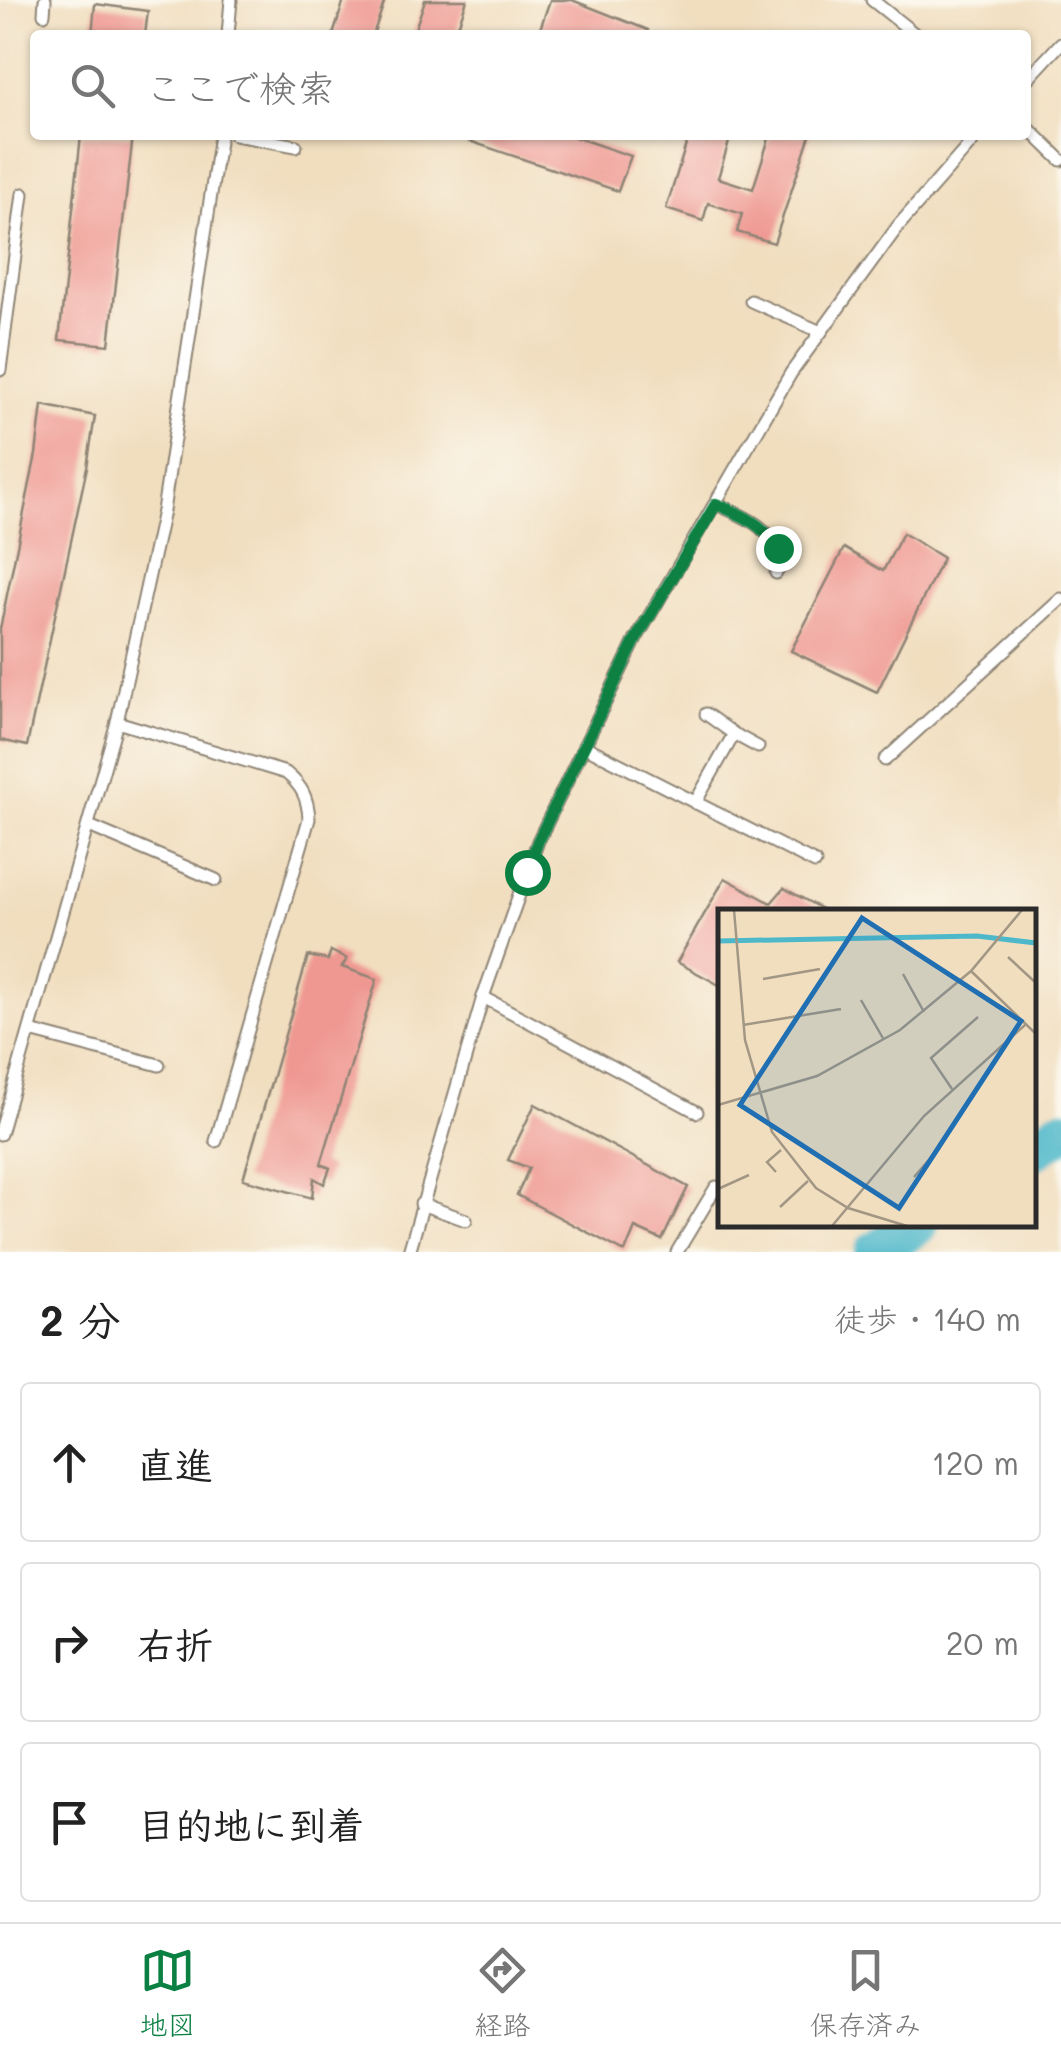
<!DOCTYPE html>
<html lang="ja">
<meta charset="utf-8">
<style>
:root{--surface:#fff;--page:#f6f6f6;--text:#222;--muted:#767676;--line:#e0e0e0;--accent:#0b8043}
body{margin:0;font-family:Mali,"Klee One",sans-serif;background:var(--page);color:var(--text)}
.stop{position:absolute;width:30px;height:30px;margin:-22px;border:8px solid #0b8043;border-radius:50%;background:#fff}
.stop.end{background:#0b8043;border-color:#fff;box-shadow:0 2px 10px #0008}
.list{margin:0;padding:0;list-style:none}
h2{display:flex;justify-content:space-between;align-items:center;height:130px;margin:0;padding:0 40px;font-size:42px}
h2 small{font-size:32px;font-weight:400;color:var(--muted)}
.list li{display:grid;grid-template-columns:65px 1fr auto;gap:30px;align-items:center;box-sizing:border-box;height:160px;margin:0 20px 20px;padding:0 20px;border:2px solid var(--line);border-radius:10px}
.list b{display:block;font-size:38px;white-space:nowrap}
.list em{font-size:32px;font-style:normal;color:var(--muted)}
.icon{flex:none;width:55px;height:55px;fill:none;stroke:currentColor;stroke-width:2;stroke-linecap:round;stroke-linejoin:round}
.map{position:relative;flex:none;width:1061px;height:1252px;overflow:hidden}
.search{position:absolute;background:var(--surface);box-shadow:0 2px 8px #0004;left:30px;right:30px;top:30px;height:110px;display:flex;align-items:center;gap:25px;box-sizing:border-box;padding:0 35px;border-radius:10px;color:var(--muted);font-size:38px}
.sheet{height:670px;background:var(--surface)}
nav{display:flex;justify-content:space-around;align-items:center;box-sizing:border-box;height:140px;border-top:2px solid var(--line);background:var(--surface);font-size:28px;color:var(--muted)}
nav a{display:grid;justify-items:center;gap:5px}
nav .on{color:var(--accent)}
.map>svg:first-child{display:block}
</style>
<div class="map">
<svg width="1061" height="1252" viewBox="0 0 1061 1252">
<rect width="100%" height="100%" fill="#fbf7ec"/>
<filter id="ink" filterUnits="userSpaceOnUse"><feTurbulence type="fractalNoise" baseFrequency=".01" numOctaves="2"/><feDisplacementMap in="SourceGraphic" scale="20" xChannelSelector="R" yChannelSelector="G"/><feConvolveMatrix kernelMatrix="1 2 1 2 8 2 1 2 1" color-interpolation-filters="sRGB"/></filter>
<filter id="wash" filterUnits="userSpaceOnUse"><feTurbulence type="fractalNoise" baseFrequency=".0048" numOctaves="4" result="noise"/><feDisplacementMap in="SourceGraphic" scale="40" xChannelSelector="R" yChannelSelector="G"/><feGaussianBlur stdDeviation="2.25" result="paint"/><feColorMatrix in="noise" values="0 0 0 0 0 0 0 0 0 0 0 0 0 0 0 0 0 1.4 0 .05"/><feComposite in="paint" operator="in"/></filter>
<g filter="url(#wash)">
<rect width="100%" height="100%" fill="#f1debf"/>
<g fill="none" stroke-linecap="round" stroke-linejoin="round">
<g stroke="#4db8ca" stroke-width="42">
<polyline points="1034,1149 1061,1130"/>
<polyline points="876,1252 918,1224"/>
</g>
</g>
<g id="blocks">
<g fill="#ef9892">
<polygon points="344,0 385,0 373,35 333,35"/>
<polygon points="425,0 467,0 455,35 413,35"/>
<polygon points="550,0 572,0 648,30 646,35 556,35 540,29"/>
<polygon points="95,4 148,11 145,35 92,35"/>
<polygon points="81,135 133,135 109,345 59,340"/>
<polygon points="471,135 569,135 631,156 618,191 469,141"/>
<polygon points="689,135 731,135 718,178 753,189 770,135 810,135 774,243 737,232 742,214 708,203 703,221 666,209"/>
<polygon points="42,405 95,416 87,467 27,746 0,740 0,629 36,454"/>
<polygon points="903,533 943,558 877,692 791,651 844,548 883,571"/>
<polygon points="725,878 771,903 784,888 827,912 721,912 721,986 677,962"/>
<polygon points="331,951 347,959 342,967 377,979 321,1164 330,1168 324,1184 314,1178 312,1198 243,1179 308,956 328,960"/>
<polygon points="535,1104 688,1187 662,1240 635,1228 625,1252 517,1195 529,1168 508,1160"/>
</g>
</g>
</g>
<g filter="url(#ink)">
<use href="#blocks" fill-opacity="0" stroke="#8e8475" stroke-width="2.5"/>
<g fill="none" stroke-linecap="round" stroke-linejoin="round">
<defs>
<g id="service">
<polyline points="872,0 916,35"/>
<polyline points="44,14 45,0"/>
<polyline points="228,35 231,0"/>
<polyline points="1026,81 1061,43"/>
<polyline points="1026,126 1061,160"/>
<polyline points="235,135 296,146"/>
<polyline points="751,301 821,332"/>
<polyline points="0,370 23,194"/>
<path d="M716,504c30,13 57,23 66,58l-6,11"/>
<polyline points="706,714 734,734 758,747"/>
<path d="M117,722l169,51c16,13 22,25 23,46l-93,322"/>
<polyline points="584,746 815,863"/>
<polyline points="885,760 1061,599"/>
<polyline points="695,803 734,734"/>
<polyline points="89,826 216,880"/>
<polyline points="483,997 697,1112"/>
<polyline points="30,1031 159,1065"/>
<polyline points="0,1134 117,722 163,511 220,135"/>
<polyline points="421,1204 466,1220"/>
<polyline points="409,1252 483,997 538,841 636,639 791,373 899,225 978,135"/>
<polyline points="677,1252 716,1187"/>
</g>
</defs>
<use href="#service" stroke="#8e8475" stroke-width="15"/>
<use href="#service" stroke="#fff" stroke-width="11"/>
</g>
</g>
<g fill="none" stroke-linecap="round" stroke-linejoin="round" filter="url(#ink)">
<path stroke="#0b8043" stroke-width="12" d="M527,872l11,-31 98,-202 80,-135c26,11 46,19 62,44"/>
</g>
<g transform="translate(718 909)">
<rect width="318" height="318" fill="#f1debf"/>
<path fill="none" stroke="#4db8ca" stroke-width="5" d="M0,32l259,-5 59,7"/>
<path fill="none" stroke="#a29684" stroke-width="2.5" d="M16,1l11,130 27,92 44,56 32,20 59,18M290,48l28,26M253,62l65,63M185,65l21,38M45,70l57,-10M143,91l23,40M25,116l98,-16M234,180l-21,-31 47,-41M0,196l99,-29 83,-46 71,-59 51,-61M58,263l-9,-10 14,-12M196,268l26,-30M0,280l31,-14M62,298l28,-26M114,317l92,-110 101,-91"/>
<path fill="#1f6fb2" fill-opacity="0.15" stroke="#1f6fb2" stroke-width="5" d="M144,9l159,103 -122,187 -159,-103z"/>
<rect width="318" height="318" fill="none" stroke="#2b2b2b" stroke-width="5"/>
</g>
</svg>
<div class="stop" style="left:527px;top:872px"></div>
<div class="stop end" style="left:778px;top:548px"></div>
<div class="search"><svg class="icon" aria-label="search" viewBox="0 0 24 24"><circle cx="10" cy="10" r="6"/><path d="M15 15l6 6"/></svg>ここで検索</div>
</div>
<section class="sheet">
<h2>2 分<small>徒歩 · 140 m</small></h2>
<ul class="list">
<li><svg class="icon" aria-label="ahead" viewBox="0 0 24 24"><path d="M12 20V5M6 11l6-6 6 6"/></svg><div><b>直進</b></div><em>120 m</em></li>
<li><svg class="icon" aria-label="right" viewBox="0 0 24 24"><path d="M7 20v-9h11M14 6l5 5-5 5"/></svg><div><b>右折</b></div><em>20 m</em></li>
<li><svg class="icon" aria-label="arrive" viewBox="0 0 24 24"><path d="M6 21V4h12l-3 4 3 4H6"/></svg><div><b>目的地に到着</b></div></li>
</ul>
</section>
<nav>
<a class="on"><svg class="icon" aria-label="map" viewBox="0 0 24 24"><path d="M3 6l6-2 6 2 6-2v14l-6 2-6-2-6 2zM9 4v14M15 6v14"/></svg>地図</a>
<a><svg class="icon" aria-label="directions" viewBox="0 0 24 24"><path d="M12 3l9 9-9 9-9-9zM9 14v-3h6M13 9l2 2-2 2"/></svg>経路</a>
<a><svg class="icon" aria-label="saved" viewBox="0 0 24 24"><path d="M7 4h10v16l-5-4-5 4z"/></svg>保存済み</a>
</nav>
